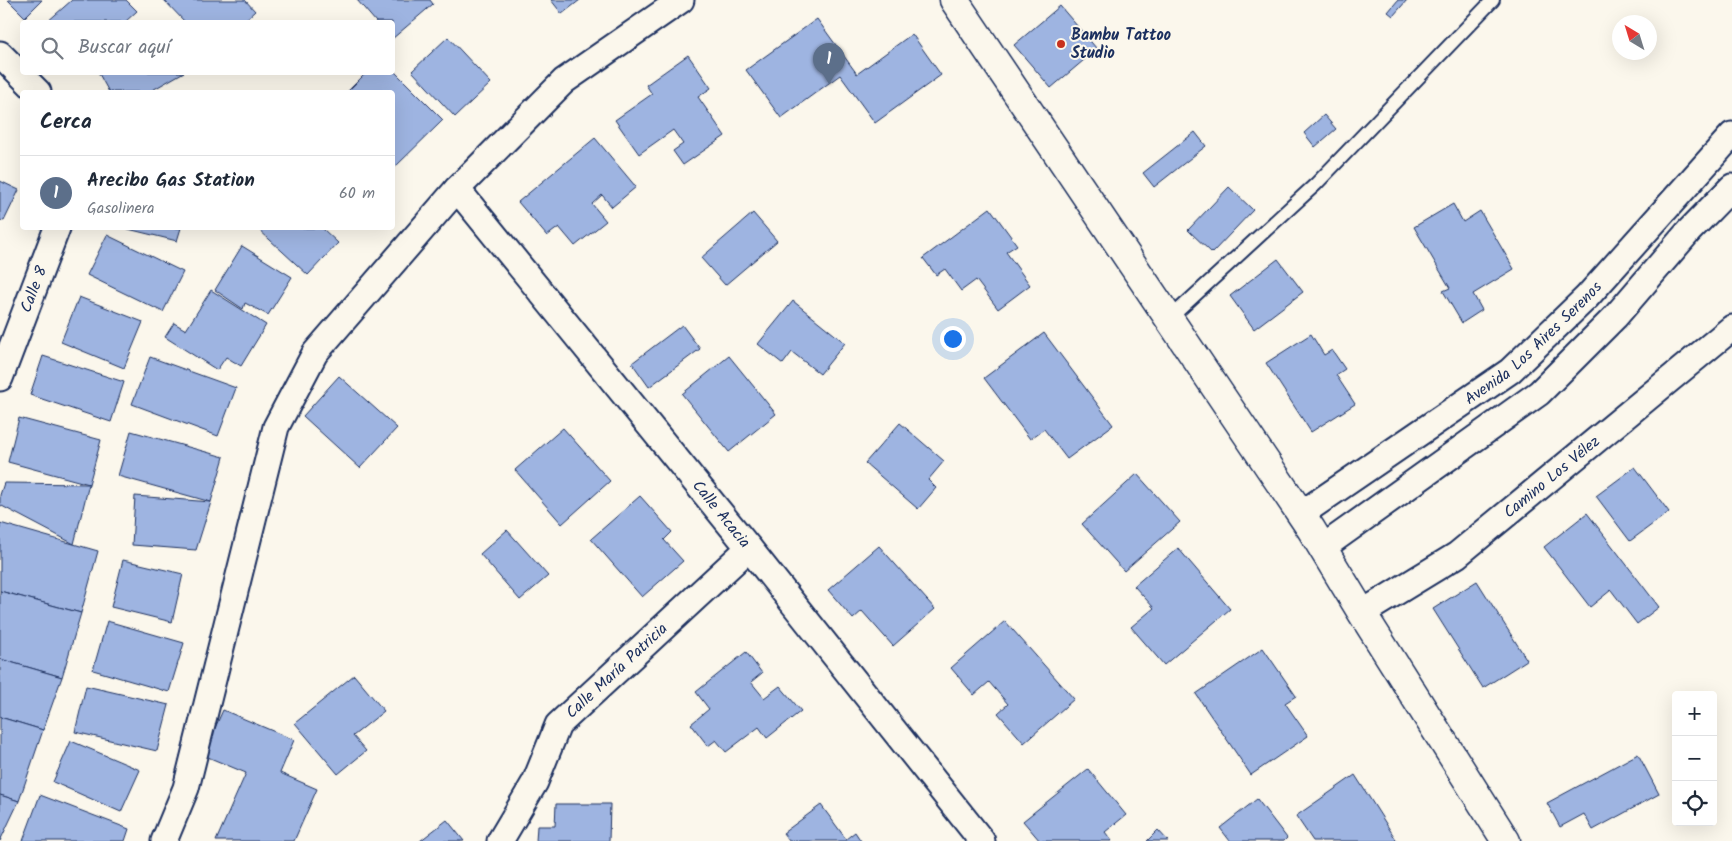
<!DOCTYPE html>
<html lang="es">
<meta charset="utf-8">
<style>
:root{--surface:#fff;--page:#f2f2f3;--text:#1f2937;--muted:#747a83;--line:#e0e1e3;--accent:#2563eb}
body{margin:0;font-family:Kalam,sans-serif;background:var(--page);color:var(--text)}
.controls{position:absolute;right:15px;bottom:15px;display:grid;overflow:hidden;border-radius:5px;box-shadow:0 5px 20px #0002}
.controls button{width:45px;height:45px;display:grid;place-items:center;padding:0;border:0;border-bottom:1px solid var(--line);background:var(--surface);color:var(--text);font:25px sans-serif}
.compass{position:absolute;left:1612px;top:15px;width:45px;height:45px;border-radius:50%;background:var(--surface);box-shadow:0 5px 20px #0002;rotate:322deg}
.you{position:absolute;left:952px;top:338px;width:18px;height:18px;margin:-12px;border:4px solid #fff;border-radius:50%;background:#1a73e8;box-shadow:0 0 0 8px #1a73e833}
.badge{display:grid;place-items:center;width:32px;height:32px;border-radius:50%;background:var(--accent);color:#fff;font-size:16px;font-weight:700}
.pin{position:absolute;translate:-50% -41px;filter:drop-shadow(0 1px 2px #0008)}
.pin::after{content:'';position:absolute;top:26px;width:18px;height:15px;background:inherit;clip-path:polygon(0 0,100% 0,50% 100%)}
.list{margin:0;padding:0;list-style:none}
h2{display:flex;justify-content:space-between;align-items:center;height:65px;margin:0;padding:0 20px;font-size:21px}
h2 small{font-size:16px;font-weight:400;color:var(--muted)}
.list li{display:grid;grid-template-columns:32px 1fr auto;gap:15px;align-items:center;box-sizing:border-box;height:75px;padding:0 20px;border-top:1px solid var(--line)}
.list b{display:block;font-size:19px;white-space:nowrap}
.list p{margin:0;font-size:16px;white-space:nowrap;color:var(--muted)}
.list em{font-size:16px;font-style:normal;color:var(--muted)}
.icon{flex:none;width:28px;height:28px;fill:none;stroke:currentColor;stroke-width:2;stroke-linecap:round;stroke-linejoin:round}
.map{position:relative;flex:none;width:1732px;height:841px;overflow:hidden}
.search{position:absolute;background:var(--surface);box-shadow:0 5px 20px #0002;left:20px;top:20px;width:375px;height:55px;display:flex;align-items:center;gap:12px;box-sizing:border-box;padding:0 18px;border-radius:5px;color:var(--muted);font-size:19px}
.panel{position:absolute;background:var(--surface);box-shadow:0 5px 20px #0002;left:20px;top:90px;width:375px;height:140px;border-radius:5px}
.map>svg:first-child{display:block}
</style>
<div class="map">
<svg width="1732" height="841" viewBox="0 0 1732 841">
<rect width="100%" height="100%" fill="#fbf7ec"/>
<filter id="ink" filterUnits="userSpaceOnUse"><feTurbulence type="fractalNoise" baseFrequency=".02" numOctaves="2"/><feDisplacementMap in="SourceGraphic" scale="10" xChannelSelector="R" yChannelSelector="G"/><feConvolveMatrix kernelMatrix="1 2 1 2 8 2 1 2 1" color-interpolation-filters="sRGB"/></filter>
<g filter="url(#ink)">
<g fill="#9eb4e1" stroke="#1b2f5e">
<polygon points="8,0 42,0 25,17"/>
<polygon points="72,0 126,0 137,11 125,22 47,22"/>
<polygon points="164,0 245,0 255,11 243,22 185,22"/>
<polygon points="357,0 430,0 433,4 392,39 392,22 376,22"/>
<polygon points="551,0 580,0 562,14"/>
<polygon points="1398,0 1407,0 1393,16 1388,12"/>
<polygon points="1060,6 1097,49 1051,88 1014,45"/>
<polygon points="817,19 857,74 912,34 941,75 875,123 840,75 781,118 746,70"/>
<polygon points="448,37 491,83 455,117 412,71"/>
<polygon points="688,55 711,88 698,97 725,136 683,165 673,151 683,144 673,130 639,154 615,120 652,94 646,85"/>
<polygon points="392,69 443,120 392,170 392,92 347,92 367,72 392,72"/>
<polygon points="98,72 184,72 149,92 109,92"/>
<polygon points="1324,115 1336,129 1315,147 1304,133"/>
<polygon points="1195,132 1206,146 1154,187 1143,173"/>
<polygon points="595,138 636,187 612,207 602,195 592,204 606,221 575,246 559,227 547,236 518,202"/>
<polygon points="0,181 19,190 4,221 0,220"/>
<polygon points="1229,187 1253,210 1212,253 1188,230"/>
<polygon points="1453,204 1463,222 1480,211 1514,269 1473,294 1482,310 1462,323 1443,291 1450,288 1414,227"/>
<polygon points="990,208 1017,245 1006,252 1030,285 998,309 976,280 961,291 945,269 936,275 923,258"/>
<polygon points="753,213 777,241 725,285 701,258"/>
<polygon points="124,228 181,228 177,241"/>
<polygon points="257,228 322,228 338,243 308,275"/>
<polygon points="107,235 183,272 163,312 87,275"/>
<polygon points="242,246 292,277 268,315 245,303 243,309 215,290"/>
<polygon points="1278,259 1303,292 1254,329 1230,296"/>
<polygon points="211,290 266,325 241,366 226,357 217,370 165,337 174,323 186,330"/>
<polygon points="79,297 143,322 124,368 61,342"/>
<polygon points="793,301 845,343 820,374 792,352 783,364 758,344"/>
<polygon points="682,325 700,349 649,387 632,363"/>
<polygon points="1044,333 1113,425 1067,459 1044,429 1030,439 984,378"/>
<polygon points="1311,334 1324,355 1332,350 1345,369 1336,375 1355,404 1311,432 1266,363"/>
<polygon points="43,356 124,382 111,422 30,395"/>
<polygon points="729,356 776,414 729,452 682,394"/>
<polygon points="150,357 236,388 218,436 132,404"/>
<polygon points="339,376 397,428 360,468 303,416"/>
<polygon points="19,418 101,440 89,484 8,462"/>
<polygon points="900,423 944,461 928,480 936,488 918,509 865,463"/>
<polygon points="563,428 610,481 562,524 515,470"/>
<polygon points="131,431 224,457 211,502 118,476"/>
<polygon points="1635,467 1669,512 1630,541 1596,496"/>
<polygon points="1137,474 1180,522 1124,571 1082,524"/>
<polygon points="4,483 89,484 74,544 0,505 0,495"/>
<polygon points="135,496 211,502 196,550 132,545"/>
<polygon points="640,496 672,532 664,540 683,561 642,597 591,539"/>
<polygon points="1587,513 1659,607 1637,624 1611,590 1590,607 1544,547"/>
<polygon points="0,523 98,551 81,613 0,591"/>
<polygon points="507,530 548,576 520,600 480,554"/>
<polygon points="879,546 935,609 893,646 862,611 853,619 828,590"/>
<polygon points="1178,548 1230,609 1164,665 1131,627 1154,608 1134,586"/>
<polygon points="123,560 183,574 172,622 111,607"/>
<polygon points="1477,581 1527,660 1483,688 1433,609"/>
<polygon points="0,591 81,613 62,677 0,659"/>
<polygon points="107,621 184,643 169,692 93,670"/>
<polygon points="1005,621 1074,699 1024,743 998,713 1008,704 989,682 974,695 951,668"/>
<polygon points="1263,648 1296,696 1285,703 1308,736 1251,775 1196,694"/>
<polygon points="746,652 762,673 751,682 764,698 780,686 801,711 767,738 759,727 726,752 716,740 708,746 691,724 709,709 696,692"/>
<polygon points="0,659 62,677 43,730 0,717"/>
<polygon points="354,675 384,711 353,736 366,751 338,774 295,723"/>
<polygon points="86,686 169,705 157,751 75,732"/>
<polygon points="223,710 294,740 280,773 317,789 294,841 216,841 246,773 203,755"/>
<polygon points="0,717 43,730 19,801 0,795"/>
<polygon points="71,741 140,770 121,812 53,782"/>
<polygon points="1638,754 1659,794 1593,830 1584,814 1560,827 1547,803"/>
<polygon points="1088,769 1126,815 1105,832 1112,841 1040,841 1023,821"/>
<polygon points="1355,775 1397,841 1313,841 1296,816"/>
<polygon points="0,795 19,801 0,841"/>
<polygon points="40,795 129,829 125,841 23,841"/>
<polygon points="1257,799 1287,838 1284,841 1230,841 1220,828"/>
<polygon points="556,804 610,804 609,841 536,841 537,826 555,826"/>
<polygon points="821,805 846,839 855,832 861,841 789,841 783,833"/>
<polygon points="447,820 464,841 420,841"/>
<polygon points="1158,830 1168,841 1147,841"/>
</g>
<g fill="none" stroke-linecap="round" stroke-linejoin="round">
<defs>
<polyline id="lane" points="1169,319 1316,184 1493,0"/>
<g id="street">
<polyline points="0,54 38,92"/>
<path id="s1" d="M457,189l292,359 233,293"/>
<path id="s2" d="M0,378l57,-150"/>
<path id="s3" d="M1301,514l209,-143 77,-74 145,-162"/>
<polyline points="1322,548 1539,393 1615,317 1689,231 1732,187"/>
<path id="s4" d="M1362,613l95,-58 275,-227"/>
<polyline points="164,841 186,788 276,427 315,353 457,189 564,81 681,0"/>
<path id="s5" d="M500,841l35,-59 23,-57 191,-177"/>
</g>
<polyline id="secondary" points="954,0 1311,529 1362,613 1506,841"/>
</defs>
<use href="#lane" stroke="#1b2f5e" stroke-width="16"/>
<use href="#street" stroke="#1b2f5e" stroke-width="29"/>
<use href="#secondary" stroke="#1b2f5e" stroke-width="31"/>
<use href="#lane" stroke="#fbf7ec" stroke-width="12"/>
<use href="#street" stroke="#fbf7ec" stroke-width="25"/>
<use href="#secondary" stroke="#fbf7ec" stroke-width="28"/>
</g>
</g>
<circle fill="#c8321e" stroke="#fbf7ec" stroke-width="2" cx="1061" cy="44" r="5"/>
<g text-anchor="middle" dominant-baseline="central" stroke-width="4" stroke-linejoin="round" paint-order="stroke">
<g font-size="16" font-weight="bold" fill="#1b2f5e" stroke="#fbf7ec" text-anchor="start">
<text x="1071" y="35">Bambu Tattoo<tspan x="1071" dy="18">Studio</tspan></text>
</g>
<g font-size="16" fill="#1b2f5e" stroke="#fbf7ec">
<text stroke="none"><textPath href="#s2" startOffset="95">Calle 8</textPath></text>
<text stroke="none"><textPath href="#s3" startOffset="289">Avenida Los Aires Serenos</textPath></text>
<text stroke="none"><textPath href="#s4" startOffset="234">Camino Los Vélez</textPath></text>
<text stroke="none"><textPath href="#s1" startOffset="419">Calle Acacia</textPath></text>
<text stroke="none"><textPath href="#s5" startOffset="210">Calle María Patricia</textPath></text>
</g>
</g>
</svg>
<div class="controls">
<button>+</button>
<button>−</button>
<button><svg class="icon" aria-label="locate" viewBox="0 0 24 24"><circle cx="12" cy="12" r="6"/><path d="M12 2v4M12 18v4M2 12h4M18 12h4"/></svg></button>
</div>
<svg class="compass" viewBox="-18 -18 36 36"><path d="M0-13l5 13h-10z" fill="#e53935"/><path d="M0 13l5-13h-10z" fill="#747a83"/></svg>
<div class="you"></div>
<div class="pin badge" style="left:829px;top:84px;background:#5c6f8a">1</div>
<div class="search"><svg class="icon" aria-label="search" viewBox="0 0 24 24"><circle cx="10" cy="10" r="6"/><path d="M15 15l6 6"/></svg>Buscar aquí</div>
<section class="panel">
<h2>Cerca<small></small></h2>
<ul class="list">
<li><span class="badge" style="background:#5c6f8a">1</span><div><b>Arecibo Gas Station</b><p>Gasolinera</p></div><em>60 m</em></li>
</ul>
</section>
</div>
